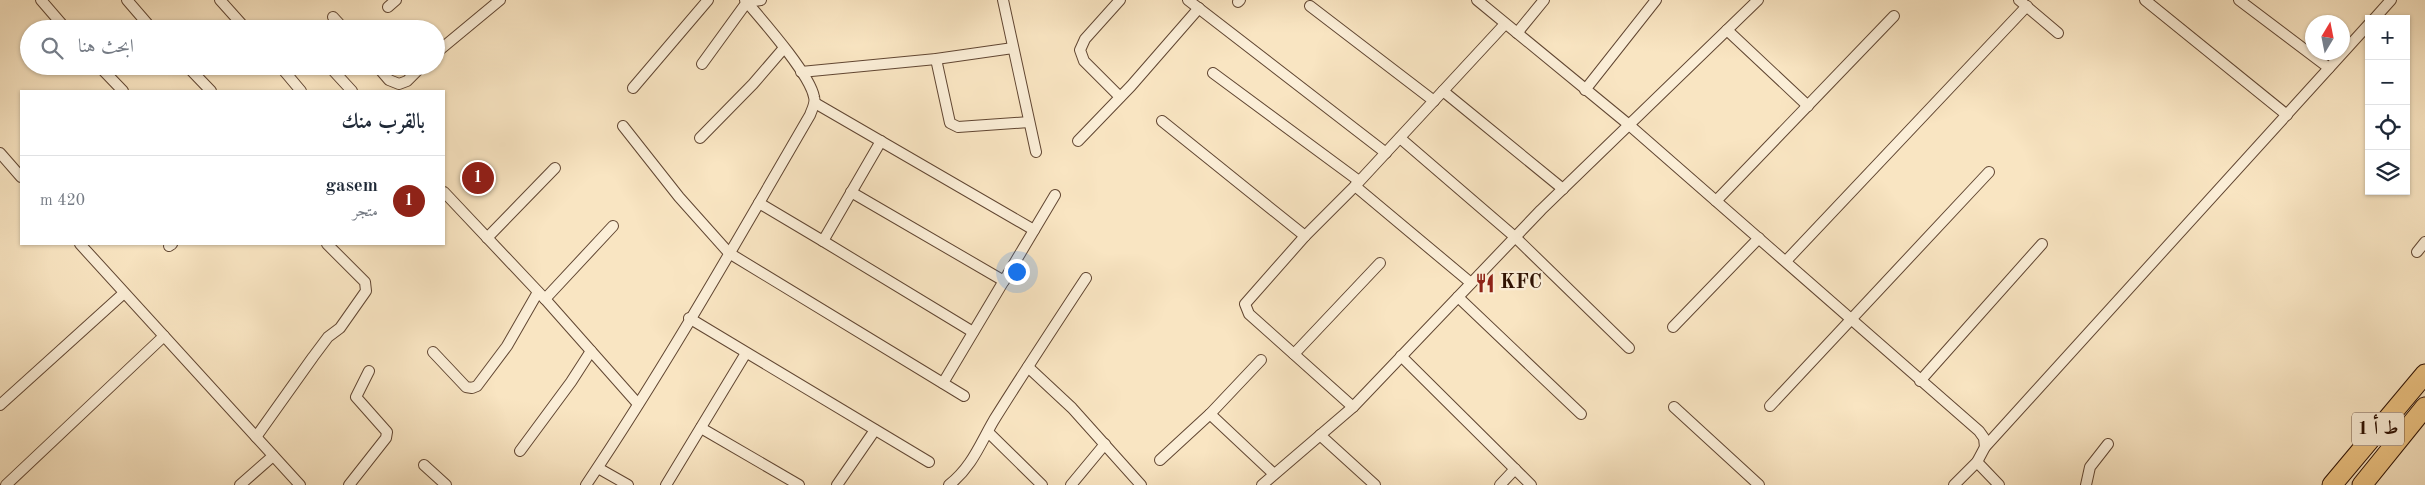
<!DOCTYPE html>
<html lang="ar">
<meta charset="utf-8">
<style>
:root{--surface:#fff;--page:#f6f6f7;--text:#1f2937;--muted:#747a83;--line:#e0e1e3;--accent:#8f2418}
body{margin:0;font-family:"Old Standard TT",Amiri,serif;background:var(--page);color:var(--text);direction:rtl}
.controls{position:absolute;right:15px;top:15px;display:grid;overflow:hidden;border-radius:0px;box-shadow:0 1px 4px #0004}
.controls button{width:45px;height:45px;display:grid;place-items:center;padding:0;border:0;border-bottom:1px solid var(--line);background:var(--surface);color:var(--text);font:25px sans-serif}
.compass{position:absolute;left:2305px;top:15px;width:45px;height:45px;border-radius:50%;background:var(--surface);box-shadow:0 1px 4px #0004;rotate:10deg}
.you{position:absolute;left:1016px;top:271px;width:18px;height:18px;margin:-12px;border:4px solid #fff;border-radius:50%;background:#1a73e8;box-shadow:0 0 0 8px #1a73e833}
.badge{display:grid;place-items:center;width:32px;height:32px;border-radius:50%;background:var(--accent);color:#fff;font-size:16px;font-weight:700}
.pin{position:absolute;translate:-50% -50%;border:2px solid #fff;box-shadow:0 1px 5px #0006}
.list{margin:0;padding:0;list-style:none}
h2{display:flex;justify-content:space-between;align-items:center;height:65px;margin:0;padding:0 20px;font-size:21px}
h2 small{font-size:16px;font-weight:400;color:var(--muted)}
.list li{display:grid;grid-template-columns:32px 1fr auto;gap:15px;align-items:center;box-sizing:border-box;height:90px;padding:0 20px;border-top:1px solid var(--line)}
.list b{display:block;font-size:19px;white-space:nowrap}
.list p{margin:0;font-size:16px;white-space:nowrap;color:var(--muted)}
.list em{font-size:16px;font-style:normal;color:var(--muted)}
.icon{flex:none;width:28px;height:28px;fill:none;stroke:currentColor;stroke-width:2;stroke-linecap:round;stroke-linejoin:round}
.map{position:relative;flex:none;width:2425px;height:485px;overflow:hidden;direction:ltr}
.search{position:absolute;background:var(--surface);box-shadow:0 1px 4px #0004;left:20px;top:20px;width:425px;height:55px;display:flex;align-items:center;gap:12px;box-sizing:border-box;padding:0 18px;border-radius:28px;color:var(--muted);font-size:19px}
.panel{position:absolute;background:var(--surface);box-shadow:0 1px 4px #0004;left:20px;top:90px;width:425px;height:155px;border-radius:0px;direction:rtl}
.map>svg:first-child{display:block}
</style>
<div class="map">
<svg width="2425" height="485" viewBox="0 0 2425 485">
<rect width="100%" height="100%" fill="#f9e5c2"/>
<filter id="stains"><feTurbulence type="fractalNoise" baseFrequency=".004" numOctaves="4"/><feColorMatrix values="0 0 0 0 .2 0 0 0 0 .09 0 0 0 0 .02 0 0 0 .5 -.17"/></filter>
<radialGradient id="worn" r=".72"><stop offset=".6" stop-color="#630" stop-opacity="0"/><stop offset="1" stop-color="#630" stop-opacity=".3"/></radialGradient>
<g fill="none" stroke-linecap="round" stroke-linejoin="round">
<defs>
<g id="street">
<polyline points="41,0 66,29"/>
<polyline points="127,0 152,29"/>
<polyline points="220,0 246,29"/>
<polyline points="1003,0 1036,152"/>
<polyline points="1120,0 1085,39 1080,50 1084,61 1120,97"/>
<polyline points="1188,0 1386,153"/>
<polyline points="1477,0 1628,124 1979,431 1984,438 1985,447"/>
<polyline points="2019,0 2058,33"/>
<polyline points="2145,0 2287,115"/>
<polyline points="2239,0 2329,68"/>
<polyline points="1238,2 1240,0"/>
<polyline points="1310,6 1434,101"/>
<polyline points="388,7 396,0"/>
<polyline points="333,17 344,29"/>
<polyline points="2374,19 2391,0"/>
<polyline points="1727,30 1808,106"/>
<polyline points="1517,33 1544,0"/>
<polyline points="436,53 500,0"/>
<polyline points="936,59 950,123 958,127 1029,122"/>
<polyline points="702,64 747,2 761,0"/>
<polyline points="99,66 123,91"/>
<polyline points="187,66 211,91"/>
<polyline points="280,66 301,91"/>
<polyline points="329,66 352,91"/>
<polyline points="377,66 389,80 399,84 407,81 422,66"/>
<polyline points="801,72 936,59 1013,48"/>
<polyline points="1213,73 1359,181"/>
<polyline points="633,88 708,0"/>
<polyline points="1585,90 1656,0"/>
<polyline points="1443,91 1563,189"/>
<polyline points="815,103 1034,230"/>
<polyline points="1162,121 1305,236"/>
<polyline points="623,126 679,197 729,253 964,396"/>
<polyline points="700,138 753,84 784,48"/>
<polyline points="1400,138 1515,237 1629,348"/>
<polyline points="1078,141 1131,86 1199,8"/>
<polyline points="0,153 21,177"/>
<polyline points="1355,186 1471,283"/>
<polyline points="444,192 545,299 638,404"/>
<polyline points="851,192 1004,281"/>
<polyline points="1716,201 1894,16"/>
<polyline points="759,203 823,241 881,141"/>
<polyline points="487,238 555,168"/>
<polyline points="823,241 973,332"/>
<polyline points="80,244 300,485"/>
<polyline points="169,246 172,244"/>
<polyline points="2417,252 2425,242"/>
<polyline points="1786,261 2027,6"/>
<polyline points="1458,297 1581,414"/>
<polyline points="545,299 613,226"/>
<polyline points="689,318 929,462"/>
<polyline points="1673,327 1759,238"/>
<polyline points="433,352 466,387 472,388 477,386 507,346 538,292"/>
<polyline points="1294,354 1380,263"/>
<polyline points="1401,356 1531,485"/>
<polyline points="1028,367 1072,408 1141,485"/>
<polyline points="1920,381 2042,244"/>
<polyline points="943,383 1055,195"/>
<polyline points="0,405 124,293"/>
<polyline points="1770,406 1989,172"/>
<polyline points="1353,407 1249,314 1245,304 1305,236 1355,186 1505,24"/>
<polyline points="1674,407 1759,485"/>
<polyline points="1210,414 1274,474"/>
<polyline points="701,428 799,485"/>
<polyline points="988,432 1042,485"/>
<polyline points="1320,435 1375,485"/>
<polyline points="256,437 313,357 328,337 340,328 366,291 365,282 327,244"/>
<polyline points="520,451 571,382 591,351"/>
<polyline points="1160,460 1210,414 1261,360"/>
<polyline points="1977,462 1999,485"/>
<polyline points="424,465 446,485"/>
<polyline points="598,468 628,485"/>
<polyline points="6,485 164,336"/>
<polyline points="240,485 273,456"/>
<polyline points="349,485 386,438 387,432 356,397 369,371"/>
<path d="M586,485c80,-119 152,-246 224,-370 2,-6 6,-12 4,-18 -4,-23 -52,-77 -69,-97"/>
<polyline points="666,485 746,353"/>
<polyline points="837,485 875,430"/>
<path d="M949,485c23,-18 31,-41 45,-65 30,-48 61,-95 92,-142"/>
<polyline points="1071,485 1105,444"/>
<polyline points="1262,485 1353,407 1541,210 1758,0"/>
<polyline points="1500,485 1515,469"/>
<polyline points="1954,485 1977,462 1985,447 2369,24"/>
<polyline points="2086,485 2090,467 2108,444"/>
</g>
<g id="highway">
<polyline points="2332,485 2425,374"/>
<polyline points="2362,485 2425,407"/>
</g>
</defs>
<use href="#street" stroke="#614632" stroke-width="12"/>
<use href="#highway" stroke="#2e1102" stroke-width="21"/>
<use href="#street" stroke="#fbeed7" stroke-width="10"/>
<use href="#highway" stroke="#ecc281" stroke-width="19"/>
</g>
<defs>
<symbol id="restaurant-bare" viewBox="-9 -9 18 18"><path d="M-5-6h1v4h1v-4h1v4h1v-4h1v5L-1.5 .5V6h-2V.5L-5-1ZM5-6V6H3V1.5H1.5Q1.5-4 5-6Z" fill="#8f2418" stroke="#fbeed7" stroke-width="2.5" paint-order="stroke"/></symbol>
</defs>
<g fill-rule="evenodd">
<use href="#restaurant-bare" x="1471" y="269" width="28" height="28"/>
</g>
<g text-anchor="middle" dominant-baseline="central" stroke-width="4.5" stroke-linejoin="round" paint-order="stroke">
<rect fill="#fbeed7" stroke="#6c5342" stroke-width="1" x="2352" y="412.5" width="52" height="33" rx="4"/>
<g font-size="19" font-weight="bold" fill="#2e1102">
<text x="2378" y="429">ط أ 1</text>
</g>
<g font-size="20" font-weight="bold" fill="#2e1102" stroke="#fbeed7" text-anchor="start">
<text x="1500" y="283">KFC</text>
</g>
</g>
<rect width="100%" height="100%" filter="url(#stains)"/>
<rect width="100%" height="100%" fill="url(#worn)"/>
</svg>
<div class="controls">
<button>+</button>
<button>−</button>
<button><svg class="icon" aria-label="locate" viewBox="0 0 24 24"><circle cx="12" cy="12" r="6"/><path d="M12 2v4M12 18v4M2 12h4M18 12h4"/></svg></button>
<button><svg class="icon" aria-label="layers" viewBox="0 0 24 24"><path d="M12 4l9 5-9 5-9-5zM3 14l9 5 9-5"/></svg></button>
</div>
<svg class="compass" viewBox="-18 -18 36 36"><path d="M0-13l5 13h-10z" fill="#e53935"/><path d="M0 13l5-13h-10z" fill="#747a83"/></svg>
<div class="you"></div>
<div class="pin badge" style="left:478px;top:178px">1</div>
<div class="search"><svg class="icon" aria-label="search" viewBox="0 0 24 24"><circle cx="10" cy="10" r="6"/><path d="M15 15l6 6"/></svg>ابحث هنا</div>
<section class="panel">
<h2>بالقرب منك<small></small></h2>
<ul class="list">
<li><span class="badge">1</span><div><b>gasem</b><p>متجر</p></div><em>420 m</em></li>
</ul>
</section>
</div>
